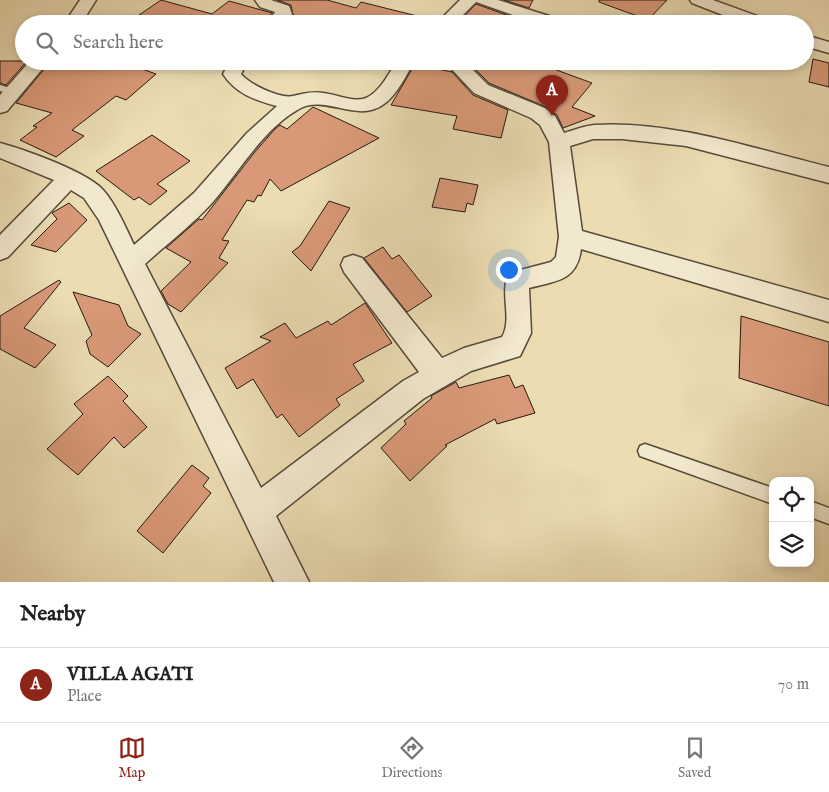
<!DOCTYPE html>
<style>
:root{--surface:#fff;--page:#f2f2f2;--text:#222;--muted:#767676;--line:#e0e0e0;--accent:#8f2418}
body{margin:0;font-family:"IM FELL English",serif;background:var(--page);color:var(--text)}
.controls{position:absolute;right:15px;bottom:15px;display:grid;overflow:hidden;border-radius:10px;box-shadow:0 2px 8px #0003}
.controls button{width:45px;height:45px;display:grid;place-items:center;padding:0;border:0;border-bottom:1px solid var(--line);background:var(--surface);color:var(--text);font:25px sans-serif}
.you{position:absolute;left:508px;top:269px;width:18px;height:18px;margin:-12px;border:4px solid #fff;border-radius:50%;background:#1a73e8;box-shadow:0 0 0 8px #1a73e833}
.badge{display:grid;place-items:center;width:32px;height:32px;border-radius:50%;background:var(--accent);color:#fff;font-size:16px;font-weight:700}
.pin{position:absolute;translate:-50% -41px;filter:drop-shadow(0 1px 2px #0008)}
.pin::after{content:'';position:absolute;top:26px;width:18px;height:15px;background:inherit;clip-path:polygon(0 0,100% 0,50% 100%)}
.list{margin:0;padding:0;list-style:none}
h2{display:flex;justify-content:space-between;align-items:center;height:65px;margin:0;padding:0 20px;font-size:21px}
h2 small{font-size:16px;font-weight:400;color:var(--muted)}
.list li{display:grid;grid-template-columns:32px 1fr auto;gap:15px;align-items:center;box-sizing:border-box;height:75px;padding:0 20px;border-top:1px solid var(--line)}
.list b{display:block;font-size:19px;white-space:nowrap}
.list p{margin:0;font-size:16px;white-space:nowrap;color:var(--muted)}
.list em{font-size:16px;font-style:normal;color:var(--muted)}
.icon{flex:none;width:28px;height:28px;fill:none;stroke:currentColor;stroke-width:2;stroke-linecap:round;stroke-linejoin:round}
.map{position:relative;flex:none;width:829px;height:582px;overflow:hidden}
.search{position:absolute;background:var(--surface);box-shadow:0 2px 8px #0003;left:15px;right:15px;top:15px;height:55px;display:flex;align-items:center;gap:12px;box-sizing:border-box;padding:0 18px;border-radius:28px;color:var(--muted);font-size:19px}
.sheet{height:140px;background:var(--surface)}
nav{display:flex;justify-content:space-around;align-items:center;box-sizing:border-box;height:70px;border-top:1px solid var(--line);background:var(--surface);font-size:14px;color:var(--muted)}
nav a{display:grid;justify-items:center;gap:2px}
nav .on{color:var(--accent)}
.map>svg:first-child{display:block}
</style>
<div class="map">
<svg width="829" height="582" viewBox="0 0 829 582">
<rect width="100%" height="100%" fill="#ebdcb2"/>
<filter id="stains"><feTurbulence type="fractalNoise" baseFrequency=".004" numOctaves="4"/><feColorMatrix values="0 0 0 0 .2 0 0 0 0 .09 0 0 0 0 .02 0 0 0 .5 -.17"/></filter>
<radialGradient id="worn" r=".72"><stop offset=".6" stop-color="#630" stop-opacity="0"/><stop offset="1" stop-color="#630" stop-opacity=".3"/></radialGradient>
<g fill="#d99978" stroke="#251911">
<polygon points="161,0 212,14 229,1 272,13 265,24 126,24"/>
<polygon points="277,0 327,0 356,8 361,2 421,17 420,24 342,24 343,22 332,19 329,24 287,24 293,15 291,5"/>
<polygon points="504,0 533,0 529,8"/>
<polygon points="599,0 667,0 648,20 599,2"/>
<polygon points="476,4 520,20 517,24 457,24"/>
<polygon points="813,59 829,63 829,87 809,82"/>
<polygon points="0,61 27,61 6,85 0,83"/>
<polygon points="51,61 133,61 131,65 156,74 126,100 116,96 72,130 84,136 56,157 20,140 37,127 33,126 52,113 16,103"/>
<polygon points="467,61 532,61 592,83 572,107 595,116 563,128 557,115 546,107 489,83"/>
<polygon points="415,64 452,72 473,95 508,110 501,138 453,129 457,116 391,105"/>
<polygon points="313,107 379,138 281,191 270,179 261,196 258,195 254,202 247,200 222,240 229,241 219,258 228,263 181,312 168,304 161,291 191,262 166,248 199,219 202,220 254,153 275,129 280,125 287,129"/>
<polygon points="152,135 190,161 157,184 167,191 150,205 139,197 134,200 96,171"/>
<polygon points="440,178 478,185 473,205 467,203 465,212 432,207"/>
<polygon points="329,201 350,208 311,271 292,252 300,246"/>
<polygon points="69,203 87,220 56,252 31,245 57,219 52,213"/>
<polygon points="383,247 392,259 399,255 432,296 407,312 364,258"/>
<polygon points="59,280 61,282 24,328 56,345 35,368 0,349 0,316"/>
<polygon points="73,292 119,305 128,326 141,334 108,367 90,354 86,341 92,335"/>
<polygon points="365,303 392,343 353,364 364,381 336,399 340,405 299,437 282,414 277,418 253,379 237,389 225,368 271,341 260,337 285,323 296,338 328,321 331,325"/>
<polygon points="741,316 829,342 829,406 739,378"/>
<polygon points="509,375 515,388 523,385 535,413 497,424 495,419 445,445 447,446 410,481 381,448 406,424 404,421 432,398 431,396 456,382 459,388"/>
<polygon points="108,376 128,396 123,401 147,427 124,448 114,437 78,475 47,449 83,414 74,404"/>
<polygon points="192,465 209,478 203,486 211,493 163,553 137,531"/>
</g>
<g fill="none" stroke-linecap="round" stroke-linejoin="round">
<defs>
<g id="service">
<polygon points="0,85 17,90 19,92 14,95 0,91"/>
<polygon points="645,444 773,488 773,504 640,456 638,451 640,446"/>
<polygon points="810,501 829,508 829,524 810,517"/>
</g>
<g id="minor">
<polygon points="80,0 96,0 81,24 64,24"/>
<polygon points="255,0 271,0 289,6 292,14 284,24 267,24 275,12 260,7"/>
<polygon points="460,0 498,0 562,20 564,24 538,24 476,2 454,24 436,24"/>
<polygon points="690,0 713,0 768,20 770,24 746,24 692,3"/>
<polygon points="805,35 829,42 829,53 805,46"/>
<polygon points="30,61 49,61 7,111 0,113 0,95"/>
<path d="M230,61h18l-7,13c8,10 39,25 52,22 10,-2 19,-5 30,-3 13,1 32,11 45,4 13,-7 21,-24 29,-36h18c-9,14 -18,34 -31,43 -27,20 -58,-10 -85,5 -36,20 -60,63 -87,94 -20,22 -45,41 -67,61l116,224 142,-107 16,-9 -75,-100 -3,-7 3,-7 9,-3 9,3 80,100 22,-10 38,-11c11,-19 -3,-44 7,-64l42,-11 5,-5 3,-20 -10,-95 -9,-17 -9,-7 -57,-25 -30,-32h20l24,24 57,23 10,8 9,17c10,-3 20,-7 30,-8 77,-5 161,24 235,42v16l-143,-37 -64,-7h-29l-23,7 12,85 247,69v22l-248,-73c-4,32 -25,32 -52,39l2,45 -11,23 -49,15 -48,28 -147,117 33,66h-35l-175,-362 -15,-22 -13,-8 -63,67 -8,3v-25l54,-55 -54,-22v-15c26,7 78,26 99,43 14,12 27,42 35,59l60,-52 53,-60 30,-27c-22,-6 -41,-12 -54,-32z"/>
</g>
</defs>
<use href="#service" stroke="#564a39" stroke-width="3"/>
<use href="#minor" stroke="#564a39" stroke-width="3"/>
<use href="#service" fill="#f2e8cd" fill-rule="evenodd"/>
<use href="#minor" fill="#f2e8cd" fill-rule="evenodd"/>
</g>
<rect width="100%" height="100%" filter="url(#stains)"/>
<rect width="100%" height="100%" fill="url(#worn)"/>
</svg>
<div class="controls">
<button><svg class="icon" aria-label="locate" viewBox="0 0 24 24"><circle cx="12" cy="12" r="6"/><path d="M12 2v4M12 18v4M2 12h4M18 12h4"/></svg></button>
<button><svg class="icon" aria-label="layers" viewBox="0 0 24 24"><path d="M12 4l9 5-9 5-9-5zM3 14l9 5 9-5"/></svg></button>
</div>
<div class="you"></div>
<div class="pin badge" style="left:552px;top:116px">A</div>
<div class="search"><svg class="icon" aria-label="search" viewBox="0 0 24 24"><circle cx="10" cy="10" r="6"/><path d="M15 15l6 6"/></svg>Search here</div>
</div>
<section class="sheet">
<h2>Nearby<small></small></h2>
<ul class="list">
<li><span class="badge">A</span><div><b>VILLA AGATI</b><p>Place</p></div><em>70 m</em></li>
</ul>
</section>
<nav>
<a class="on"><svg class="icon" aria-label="map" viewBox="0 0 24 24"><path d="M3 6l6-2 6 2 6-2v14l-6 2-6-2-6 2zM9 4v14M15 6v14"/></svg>Map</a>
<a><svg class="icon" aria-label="directions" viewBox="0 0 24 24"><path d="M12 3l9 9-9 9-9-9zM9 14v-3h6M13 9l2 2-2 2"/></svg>Directions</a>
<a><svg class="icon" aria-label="saved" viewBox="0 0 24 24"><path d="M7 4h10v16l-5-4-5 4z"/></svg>Saved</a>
</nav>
